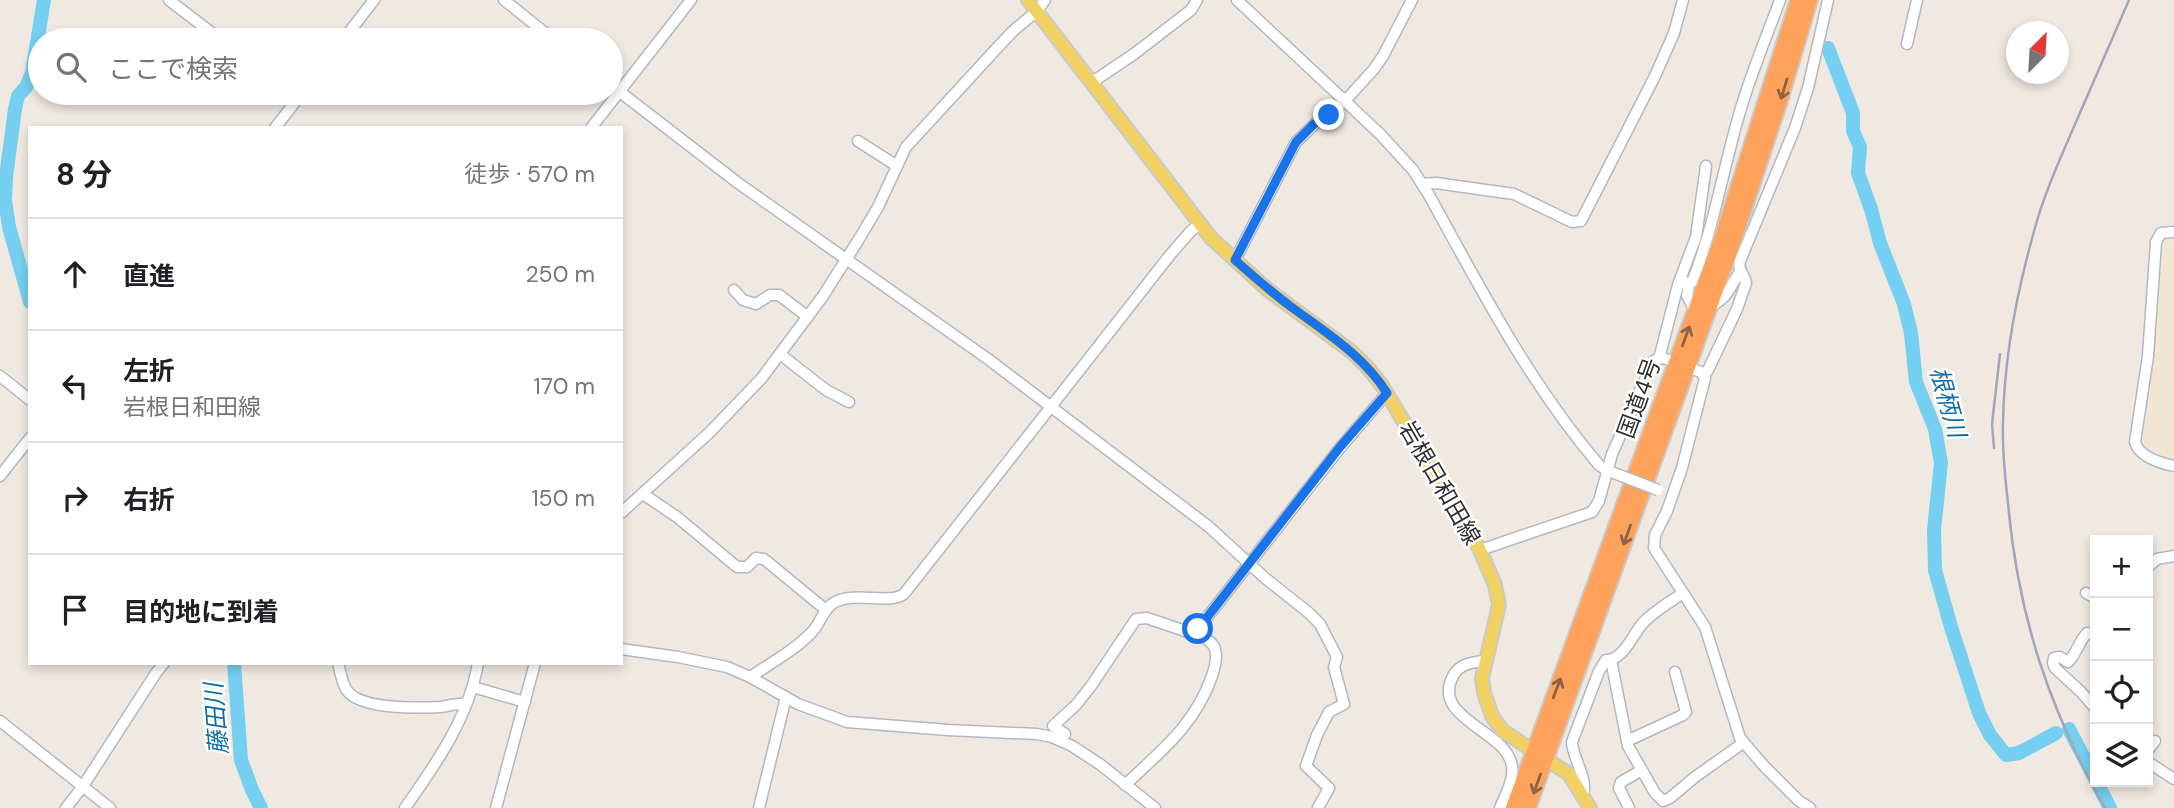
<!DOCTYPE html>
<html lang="ja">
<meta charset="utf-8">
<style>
:root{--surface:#fff;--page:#f2f2f2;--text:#202124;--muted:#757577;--line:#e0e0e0}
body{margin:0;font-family:"DM Sans","Noto Sans JP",sans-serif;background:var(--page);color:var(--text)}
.controls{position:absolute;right:21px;bottom:21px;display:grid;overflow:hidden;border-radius:0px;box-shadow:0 4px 10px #0003}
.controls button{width:63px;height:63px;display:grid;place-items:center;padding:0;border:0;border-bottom:2px solid var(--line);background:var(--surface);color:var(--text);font:35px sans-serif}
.compass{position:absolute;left:2006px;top:21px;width:63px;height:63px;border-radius:50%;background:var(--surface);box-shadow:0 4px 10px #0003;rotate:24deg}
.stop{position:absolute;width:21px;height:21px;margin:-16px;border:5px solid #1a73e8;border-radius:50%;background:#fff}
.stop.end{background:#1a73e8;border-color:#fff;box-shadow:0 2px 7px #0008}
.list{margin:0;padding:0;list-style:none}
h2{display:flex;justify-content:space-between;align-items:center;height:91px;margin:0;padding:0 28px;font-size:30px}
h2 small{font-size:23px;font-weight:400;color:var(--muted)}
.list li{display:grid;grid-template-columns:46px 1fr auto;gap:21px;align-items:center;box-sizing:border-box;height:112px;padding:0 28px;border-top:2px solid var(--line)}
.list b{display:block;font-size:26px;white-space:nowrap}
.list p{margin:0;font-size:23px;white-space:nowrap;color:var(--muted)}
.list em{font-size:23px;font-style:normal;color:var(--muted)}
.icon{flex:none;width:38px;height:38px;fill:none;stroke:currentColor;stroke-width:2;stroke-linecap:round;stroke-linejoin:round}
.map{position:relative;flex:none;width:2174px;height:808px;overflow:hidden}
.search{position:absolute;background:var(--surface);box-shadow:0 4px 10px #0003;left:28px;top:28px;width:595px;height:77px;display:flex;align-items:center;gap:18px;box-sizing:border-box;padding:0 24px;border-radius:38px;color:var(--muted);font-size:26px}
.panel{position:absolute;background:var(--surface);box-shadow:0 4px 10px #0003;left:28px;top:126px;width:595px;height:539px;border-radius:0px}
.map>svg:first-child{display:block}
</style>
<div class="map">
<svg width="2174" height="808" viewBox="0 0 2174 808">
<rect width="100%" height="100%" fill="#efe9e1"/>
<polygon fill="#f0e6d1" points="2167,240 2174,241 2174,459 2168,458 2144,442 2162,247"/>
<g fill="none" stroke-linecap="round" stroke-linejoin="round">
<g stroke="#75cff0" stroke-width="14">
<polyline points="1828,48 1853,113 1853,131 1860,147 1858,173 1871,209 1880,243 1904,304 1911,333 1916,382 1935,429 1941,463 1934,530 1935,570 1951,627 1979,713 1990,735 2006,755 2019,753 2056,733"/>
<polyline points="30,302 9,227 5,200 6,177 15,109 18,96 26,87 32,73 44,0"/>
<polyline points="234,663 241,760 252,790 261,808"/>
<polyline points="2069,729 2110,808"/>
</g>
<defs>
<g id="minor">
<polyline points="169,0 221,40"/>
<polyline points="504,0 554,40"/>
<path d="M1237,0l143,134 33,36 16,25c51,93 101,189 170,270l7,5 16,6"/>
<polyline points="343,40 374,0"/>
<polyline points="1907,44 1917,0"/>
<polyline points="1091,83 1134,54 1191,10 1197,0"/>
<polyline points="611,85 738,183 988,359 1208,526 1265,578 1309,613 1320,624 1337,657 1334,667 1344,704 1329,712 1317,735 1306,766 1329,788 1318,808"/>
<polyline points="275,128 302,93"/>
<polyline points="591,128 691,0"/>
<polyline points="858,141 897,166"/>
<polyline points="1422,184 1436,183 1514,194 1572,222 1581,221 1655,76 1674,33 1683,0"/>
<path d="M2174,232l-13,1 -5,9 -8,114 -13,86c4,15 25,21 39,24"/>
<polyline points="1235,260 1296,142 1317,122 1327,117 1334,109 1345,101 1374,69 1383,56 1412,0"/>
<path d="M1679,283l13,-1c21,-52 30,-107 45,-160 11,-42 28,-81 43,-122"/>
<polyline points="1689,283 1687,295 1695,311"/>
<polyline points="734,290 743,300 756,304 770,295 779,295 808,317"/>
<path d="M1710,306c18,-7 20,-20 30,-34"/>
<polyline points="780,354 826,390 849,402"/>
<polyline points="1659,359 1678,285 1696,237 1706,166"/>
<polyline points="1688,367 1701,372 1705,378 1682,468 1667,511 1655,535 1654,548 1705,627 1740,738 1764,766 1799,801 1810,808"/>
<path d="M1704,375l4,-5 29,-61 9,-26c-1,-9 -9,-12 -6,-22l55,-133 13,-40 20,-88"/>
<polyline points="0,376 30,400"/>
<polyline points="0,476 30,438"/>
<polyline points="643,494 677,517 737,567 747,567 756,558 764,559 826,610"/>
<polyline points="621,513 710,432 761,379 823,296 859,239 878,207 906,147 997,48 1013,31 1037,11 1045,0"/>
<polyline points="1480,550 1592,512 1599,501 1612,454 1652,364 1655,360 1663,358 1676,362"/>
<polyline points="2148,567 2157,559 2174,556"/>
<polyline points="2086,593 2095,598"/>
<path d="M2095,635l-8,-2c-8,8 -11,22 -19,29l-8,-5 -6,1 -1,5 2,5 25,23 15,17"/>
<polyline points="621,649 678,657 727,667 750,677 798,704 847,722 948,730 1037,734 1052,737 1072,746 1101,765 1155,808"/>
<polyline points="1611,660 1628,746 1655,793 1663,801 1670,798 1695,777 1743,743"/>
<path d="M1485,661c-13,1 -26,3 -32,15 -22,41 49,54 58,86 5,14 -5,32 -11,46"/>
<path d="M338,663c2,8 4,19 8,26 12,21 72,19 94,18 9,-1 17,-4 26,-3"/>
<path d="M750,677c21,-14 45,-27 62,-45 9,-9 11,-24 23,-30 21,-11 54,3 69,-8l266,-339 20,-23 10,-9"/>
<polyline points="473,687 525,702"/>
<polyline points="0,721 110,808"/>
<polyline points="1059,739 1065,734 1053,726 1076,705 1091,686 1136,619 1147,618 1194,634 1340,448 1387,393"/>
<polyline points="1627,741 1683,715 1686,712 1675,672"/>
<polyline points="2148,750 2155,741"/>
<polyline points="2148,762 2174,779"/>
<path d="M1125,785c36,-34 70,-60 87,-109 3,-9 7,-23 1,-31 -4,-6 -12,-9 -18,-12"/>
<path d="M1583,795c5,-18 -10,-35 -11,-53l27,-71 7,-11c18,0 26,-25 37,-37 11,-12 27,-21 40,-30"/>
<polyline points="66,808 83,786 156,673 164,663"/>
<path d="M405,808c31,-44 64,-91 73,-145"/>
<polyline points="496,808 535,663"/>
<polyline points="759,808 786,697"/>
<polyline points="1629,808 1619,788 1621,782 1642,770"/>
</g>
<polyline id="major" points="1028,0 1211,238 1268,290 1352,352 1369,369 1383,387 1480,550 1495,585 1499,605 1482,678 1484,693 1492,716 1503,731 1569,774 1590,808"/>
<g id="highway">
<polyline points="1513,808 1723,234 1798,0"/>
<polyline points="1528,808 1734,240 1779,104 1810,0"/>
</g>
</defs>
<use href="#minor" stroke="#b4b7c1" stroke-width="13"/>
<use href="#major" stroke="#c9c9c9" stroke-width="16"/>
<use href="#highway" stroke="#c9c9c9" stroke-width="18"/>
<use href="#minor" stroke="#fff" stroke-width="10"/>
<use href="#major" stroke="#f2d163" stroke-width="12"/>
<use href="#highway" stroke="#ffa35c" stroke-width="14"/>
<g stroke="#a3a6b8" stroke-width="2.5">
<polyline points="1994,448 1992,424 2000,354"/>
<path d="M2105,808c-56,-99 -87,-192 -97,-305 -3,-26 -6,-53 -5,-80 1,-63 13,-127 30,-188 10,-39 27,-76 43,-113 18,-41 35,-81 53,-122"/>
</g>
<defs>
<polyline id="minor-bridge" points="1622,476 1658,490"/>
</defs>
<use href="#minor-bridge" stroke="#b4b7c1" stroke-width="13" stroke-linecap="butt"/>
<use href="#minor-bridge" stroke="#fff" stroke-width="10"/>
</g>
<defs><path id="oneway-shaft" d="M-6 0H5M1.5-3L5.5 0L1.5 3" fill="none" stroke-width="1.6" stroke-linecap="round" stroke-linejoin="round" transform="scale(1.75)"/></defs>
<g stroke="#8c6343">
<use href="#oneway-shaft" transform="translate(1784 89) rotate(107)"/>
<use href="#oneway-shaft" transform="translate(1686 336) rotate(-70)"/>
<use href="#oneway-shaft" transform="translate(1627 535) rotate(110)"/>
<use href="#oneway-shaft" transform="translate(1557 688) rotate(-69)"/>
<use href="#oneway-shaft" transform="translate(1537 784) rotate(110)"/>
</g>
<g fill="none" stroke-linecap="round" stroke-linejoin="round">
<path stroke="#1a73e8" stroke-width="9" d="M1198,629l142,-182 47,-54c-24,-38 -62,-61 -97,-87 -19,-14 -37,-30 -55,-46l61,-118 18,-18 15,-9"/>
</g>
<g text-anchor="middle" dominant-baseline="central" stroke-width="5" stroke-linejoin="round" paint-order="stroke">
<g font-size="23" fill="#2e2e2e" stroke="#fff">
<text transform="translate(1639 398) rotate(-70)">国道4号</text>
<text transform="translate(1440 483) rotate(60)">岩根日和田線</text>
</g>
<g font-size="24" font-style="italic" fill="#0d6fa3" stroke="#fff">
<text transform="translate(1948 402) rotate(74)">根柄川</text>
<text transform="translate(216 719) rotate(-95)">藤田川</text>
</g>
</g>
</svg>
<div class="controls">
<button>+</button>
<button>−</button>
<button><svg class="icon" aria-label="locate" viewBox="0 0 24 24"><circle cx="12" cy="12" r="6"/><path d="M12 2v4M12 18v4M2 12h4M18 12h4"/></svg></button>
<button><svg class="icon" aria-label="layers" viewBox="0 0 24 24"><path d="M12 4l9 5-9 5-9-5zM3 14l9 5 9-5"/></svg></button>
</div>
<svg class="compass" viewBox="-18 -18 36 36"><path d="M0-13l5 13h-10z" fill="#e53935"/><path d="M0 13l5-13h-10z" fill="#757577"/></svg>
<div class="stop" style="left:1198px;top:629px"></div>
<div class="stop end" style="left:1329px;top:115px"></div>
<div class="search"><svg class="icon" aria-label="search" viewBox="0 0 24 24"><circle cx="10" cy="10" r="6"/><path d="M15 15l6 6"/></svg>ここで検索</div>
<section class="panel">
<h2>8 分<small>徒歩 · 570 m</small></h2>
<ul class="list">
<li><svg class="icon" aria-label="ahead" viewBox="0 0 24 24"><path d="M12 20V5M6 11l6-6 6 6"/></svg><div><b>直進</b></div><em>250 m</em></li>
<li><svg class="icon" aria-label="left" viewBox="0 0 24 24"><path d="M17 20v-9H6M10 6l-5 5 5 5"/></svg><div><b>左折</b><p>岩根日和田線</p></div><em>170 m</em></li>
<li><svg class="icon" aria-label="right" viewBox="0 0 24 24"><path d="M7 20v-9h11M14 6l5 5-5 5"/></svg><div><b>右折</b></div><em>150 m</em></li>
<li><svg class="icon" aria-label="arrive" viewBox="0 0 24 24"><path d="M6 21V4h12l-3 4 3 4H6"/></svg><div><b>目的地に到着</b></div></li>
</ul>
</section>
</div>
